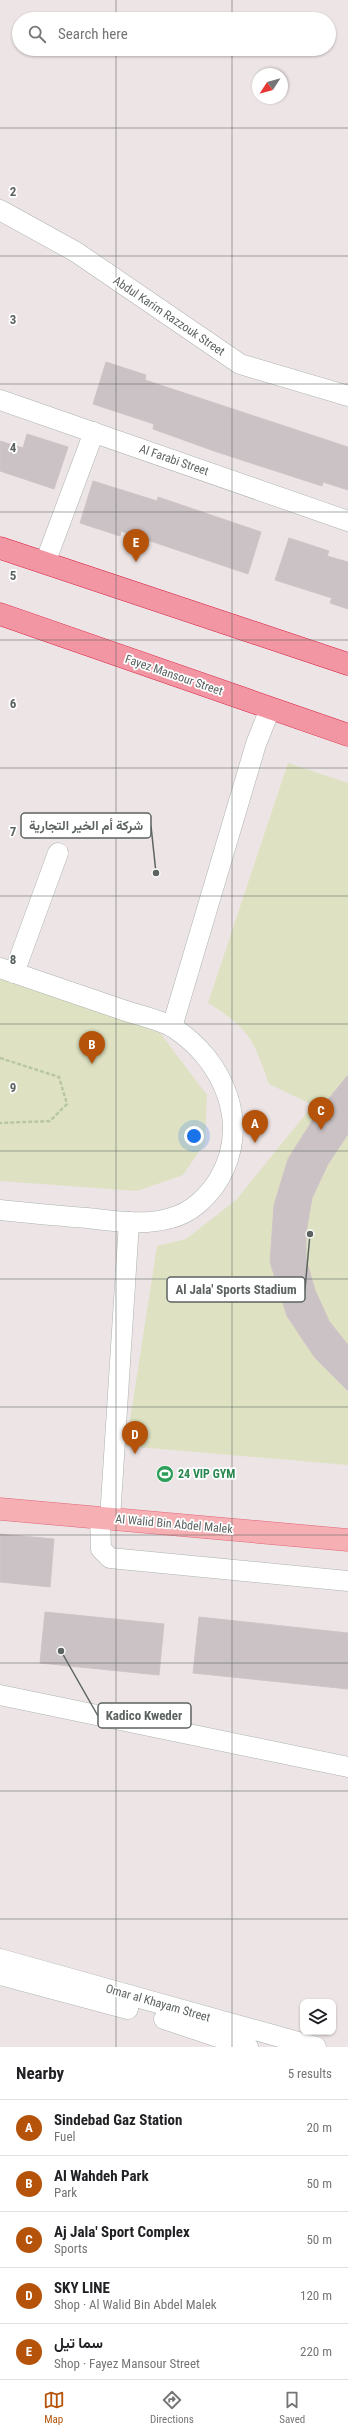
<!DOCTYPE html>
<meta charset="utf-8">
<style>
:root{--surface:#fff;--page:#f2f2f2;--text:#202124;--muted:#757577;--line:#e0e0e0;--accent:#b45309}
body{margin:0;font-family:"Roboto Condensed",Vazirmatn,sans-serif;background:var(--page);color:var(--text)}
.controls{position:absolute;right:12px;bottom:12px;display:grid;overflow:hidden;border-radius:8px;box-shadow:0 1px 3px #0004}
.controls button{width:36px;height:36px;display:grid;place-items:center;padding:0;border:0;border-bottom:1px solid var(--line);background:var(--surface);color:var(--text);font:20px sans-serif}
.compass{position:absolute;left:252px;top:68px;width:36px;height:36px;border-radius:50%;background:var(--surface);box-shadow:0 1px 3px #0004;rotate:234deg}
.you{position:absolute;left:194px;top:1136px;width:14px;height:14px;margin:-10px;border:3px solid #fff;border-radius:50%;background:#1a73e8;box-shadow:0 0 0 6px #1a73e833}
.badge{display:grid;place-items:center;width:26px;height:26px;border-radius:50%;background:var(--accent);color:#fff;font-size:13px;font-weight:700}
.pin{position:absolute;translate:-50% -33px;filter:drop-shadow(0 1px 2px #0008)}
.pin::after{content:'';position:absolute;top:21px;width:14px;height:12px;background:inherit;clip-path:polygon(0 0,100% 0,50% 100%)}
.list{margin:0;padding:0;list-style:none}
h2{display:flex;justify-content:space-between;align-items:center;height:52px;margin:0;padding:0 16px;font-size:17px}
h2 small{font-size:13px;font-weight:400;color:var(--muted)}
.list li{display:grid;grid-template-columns:26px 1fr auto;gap:12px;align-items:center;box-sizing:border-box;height:56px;padding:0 16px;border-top:1px solid var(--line)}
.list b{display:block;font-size:15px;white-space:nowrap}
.list p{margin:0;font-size:13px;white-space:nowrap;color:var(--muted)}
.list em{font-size:13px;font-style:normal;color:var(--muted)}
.icon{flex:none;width:22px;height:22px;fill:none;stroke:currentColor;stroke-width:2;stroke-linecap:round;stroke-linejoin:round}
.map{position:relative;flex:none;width:348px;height:2047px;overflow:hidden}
.search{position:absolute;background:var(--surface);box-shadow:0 1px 3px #0004;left:12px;right:12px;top:12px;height:44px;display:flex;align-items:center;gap:10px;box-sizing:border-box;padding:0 14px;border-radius:22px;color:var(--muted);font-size:15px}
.sheet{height:332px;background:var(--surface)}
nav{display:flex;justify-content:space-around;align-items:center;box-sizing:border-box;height:56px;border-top:1px solid var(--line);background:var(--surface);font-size:11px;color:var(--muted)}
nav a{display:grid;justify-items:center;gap:2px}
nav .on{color:var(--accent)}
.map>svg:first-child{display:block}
</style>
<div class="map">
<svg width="348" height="2047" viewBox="0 0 348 2047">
<rect width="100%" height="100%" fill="#ede4e5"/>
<g fill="#dee2c3">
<path d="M288,763l60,20v682l-222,-19 31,-200 29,-7 50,-39 77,-95 -44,-21c-16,-45 -19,-55 -61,-81z"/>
<polygon points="0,974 160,1033 207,1095 205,1143 183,1175 137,1191 0,1181"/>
</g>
<g fill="#cac2c4" stroke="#d1c3c6">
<polygon points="106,362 146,375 145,380 348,447 348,490 323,482 322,486 217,452 153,429 154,424 93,404"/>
<polygon points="27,434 68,447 54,489 0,471 0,441 23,448"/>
<polygon points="93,481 157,501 158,497 261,532 248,574 121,531 120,536 80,523"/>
<polygon points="289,538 329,551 327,556 348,562 348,609 330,603 332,598 275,580"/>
<polygon points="348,1075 348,1134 328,1164 312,1198 306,1233 306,1259 315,1290 329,1321 348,1345 348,1391 315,1358 287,1316 270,1262 274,1205 288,1159 317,1113"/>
<polygon points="0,1534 54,1539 50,1587 0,1582"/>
<polygon points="45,1612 164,1624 159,1675 40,1663"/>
<polygon points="199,1617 348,1633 348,1689 193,1673"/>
</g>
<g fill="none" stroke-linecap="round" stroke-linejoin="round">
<defs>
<g id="minor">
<polyline points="0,210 76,252 240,364 348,396"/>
<polyline points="0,400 348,521"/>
<polyline points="45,563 94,432"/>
<path d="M0,968c42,14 84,29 126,43 15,5 35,9 48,17 50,33 77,96 45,151 -11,18 -28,34 -48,39 -27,8 -56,3 -84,0 -29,-2 -58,-5 -87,-8"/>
<polyline points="14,973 58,853"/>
<polyline points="172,1027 256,744 270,709"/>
<polyline points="100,1518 101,1549 110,1558 348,1581"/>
<polyline points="110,1519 129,1222"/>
<polyline points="0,1695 348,1767"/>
<polyline points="0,1959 316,2047"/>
<polyline points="0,1975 128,2009"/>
<polyline points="164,2019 248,2047"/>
</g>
<polyline id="major" points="0,1509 348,1540"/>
<g id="highway">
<polyline points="0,548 348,664"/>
<polyline points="0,614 348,735"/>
</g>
</defs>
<use href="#minor" stroke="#adb3b1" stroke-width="21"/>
<use href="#major" stroke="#e2677b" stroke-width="23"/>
<use href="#highway" stroke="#d9183d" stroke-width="23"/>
<polyline stroke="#b8c7a0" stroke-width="2.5" stroke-dasharray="4 2" stroke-linecap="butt" points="0,1058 59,1077 67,1104 50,1121 0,1123"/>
<use href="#minor" stroke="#fff" stroke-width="20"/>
<use href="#major" stroke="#f6afb3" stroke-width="22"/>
<use href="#highway" stroke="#f296a3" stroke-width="22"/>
</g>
<path fill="none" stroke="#5c6361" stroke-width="1" stroke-opacity="0.55" d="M116,0v19M232,0v19M116,49v1998M232,49v1998M0,128h348M0,256h348M0,384h348M0,512h348M0,640h348M0,768h348M0,896h348M0,1024h348M0,1151h348M0,1279h348M0,1407h348M0,1535h348M0,1663h348M0,1791h348M0,1919h348"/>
<defs>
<symbol id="stadium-disc" viewBox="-11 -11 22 22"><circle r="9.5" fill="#2e9e5b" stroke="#fff"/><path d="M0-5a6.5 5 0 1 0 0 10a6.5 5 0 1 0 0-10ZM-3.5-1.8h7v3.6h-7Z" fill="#fff"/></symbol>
</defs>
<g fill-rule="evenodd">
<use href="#stadium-disc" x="155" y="1464" width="20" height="20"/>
</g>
<g text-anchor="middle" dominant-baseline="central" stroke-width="3.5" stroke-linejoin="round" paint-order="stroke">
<g font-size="12" fill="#5c6361" stroke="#fff">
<text transform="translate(169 316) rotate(34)">Abdul Karim Razzouk Street</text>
<text transform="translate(174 460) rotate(19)">Al Farabi Street</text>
<text transform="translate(174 675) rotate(19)">Fayez Mansour Street</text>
<text transform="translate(174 1524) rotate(5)">Al Walid Bin Abdel Malek</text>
<text transform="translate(158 2003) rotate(16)">Omar al Khayam Street</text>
</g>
<g font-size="12" font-weight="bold" fill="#27864d" stroke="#fff" text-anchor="start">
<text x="178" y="1474">24 VIP GYM</text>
</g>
</g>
<g font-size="13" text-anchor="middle" font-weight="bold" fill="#5c6361" stroke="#fff" stroke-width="3.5" stroke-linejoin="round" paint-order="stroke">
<text x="13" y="196">2</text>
<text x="13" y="324">3</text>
<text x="13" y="452">4</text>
<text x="13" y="580">5</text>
<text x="13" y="708">6</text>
<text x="13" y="836">7</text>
<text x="13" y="964">8</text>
<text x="13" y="1092">9</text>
</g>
<path fill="none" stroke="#5c6361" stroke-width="1.5" d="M156 873L151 826M310 1234L305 1289M61 1651L98 1716"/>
<g fill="#5c6361" stroke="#fff" stroke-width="1.5">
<circle cx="156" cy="873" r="4"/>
<circle cx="310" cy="1234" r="4"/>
<circle cx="61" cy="1651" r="4"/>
</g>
<g fill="#fff" stroke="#5c6361" stroke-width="1.5">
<rect x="21" y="813" width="130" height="25" rx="4"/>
<rect x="167" y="1277" width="138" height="25" rx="4"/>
<rect x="98" y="1703" width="93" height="25" rx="4"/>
</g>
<g font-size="13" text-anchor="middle" font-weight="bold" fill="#5c6361">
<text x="86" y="830">شركة أم الخير التجارية</text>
<text x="236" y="1294">Al Jala' Sports Stadium</text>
<text x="144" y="1720">Kadico Kweder</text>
</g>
</svg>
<div class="controls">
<button><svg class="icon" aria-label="layers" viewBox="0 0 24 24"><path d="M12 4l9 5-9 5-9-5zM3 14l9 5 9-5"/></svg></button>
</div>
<svg class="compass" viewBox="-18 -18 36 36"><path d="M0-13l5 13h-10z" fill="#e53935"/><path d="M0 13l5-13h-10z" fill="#757577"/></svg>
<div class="you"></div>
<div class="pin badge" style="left:255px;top:1143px">A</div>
<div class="pin badge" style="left:92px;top:1064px">B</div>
<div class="pin badge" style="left:321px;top:1130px">C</div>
<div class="pin badge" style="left:135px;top:1454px">D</div>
<div class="pin badge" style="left:136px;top:562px">E</div>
<div class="search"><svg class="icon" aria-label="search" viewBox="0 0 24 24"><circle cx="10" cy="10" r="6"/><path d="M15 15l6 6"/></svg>Search here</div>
</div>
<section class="sheet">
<h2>Nearby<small>5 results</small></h2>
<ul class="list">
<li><span class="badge">A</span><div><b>Sindebad Gaz Station</b><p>Fuel</p></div><em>20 m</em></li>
<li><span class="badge">B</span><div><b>Al Wahdeh Park</b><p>Park</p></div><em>50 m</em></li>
<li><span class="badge">C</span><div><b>Aj Jala' Sport Complex</b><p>Sports</p></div><em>50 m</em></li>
<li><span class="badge">D</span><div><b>SKY LINE</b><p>Shop · Al Walid Bin Abdel Malek</p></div><em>120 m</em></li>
<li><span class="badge">E</span><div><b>سما تيل</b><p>Shop · Fayez Mansour Street</p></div><em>220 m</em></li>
</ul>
</section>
<nav>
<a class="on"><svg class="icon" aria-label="map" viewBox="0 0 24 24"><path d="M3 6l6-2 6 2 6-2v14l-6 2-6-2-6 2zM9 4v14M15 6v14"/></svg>Map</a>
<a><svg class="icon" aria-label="directions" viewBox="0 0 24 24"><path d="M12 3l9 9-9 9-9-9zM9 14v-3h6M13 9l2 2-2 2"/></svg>Directions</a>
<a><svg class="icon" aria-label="saved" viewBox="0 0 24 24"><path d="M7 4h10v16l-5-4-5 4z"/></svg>Saved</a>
</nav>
